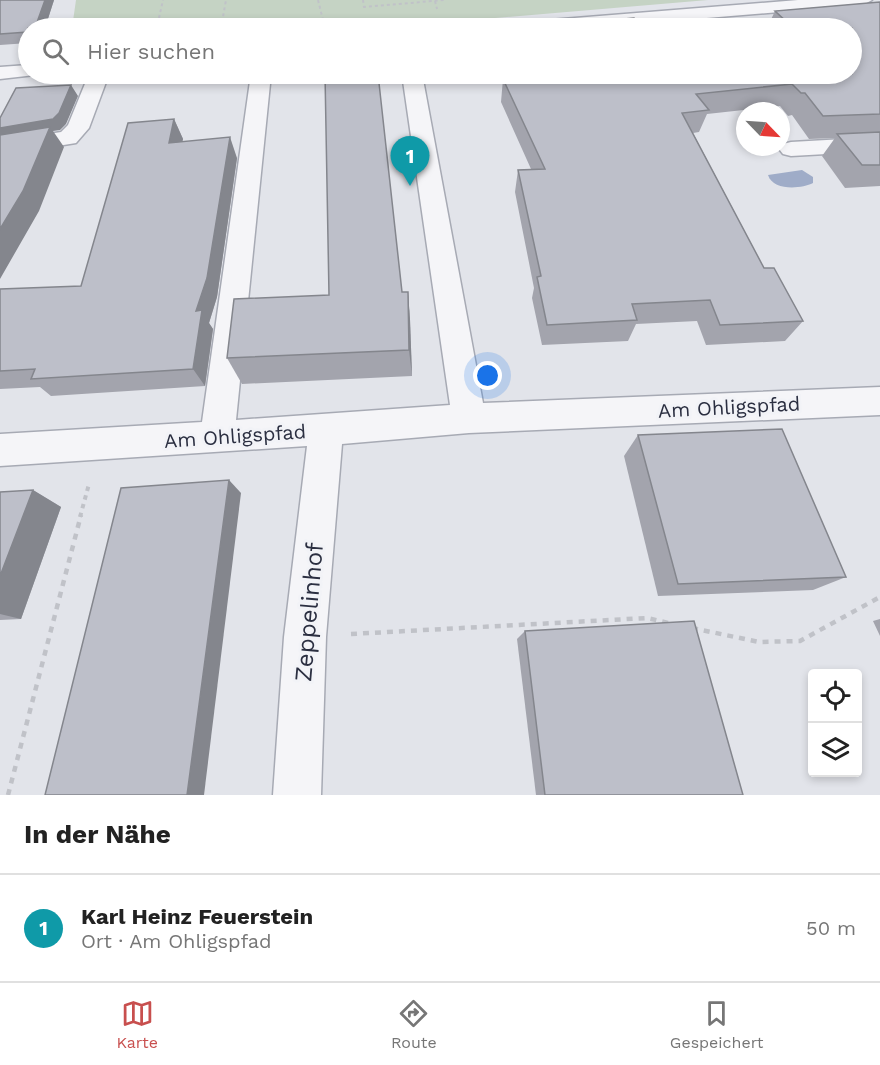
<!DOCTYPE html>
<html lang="de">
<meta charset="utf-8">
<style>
:root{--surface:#fff;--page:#f6f6f6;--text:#222;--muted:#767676;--line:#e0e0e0;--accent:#c84f4e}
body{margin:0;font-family:"Work Sans",sans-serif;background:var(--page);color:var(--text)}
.controls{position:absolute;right:18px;bottom:18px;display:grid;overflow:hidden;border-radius:6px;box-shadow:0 3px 9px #0003}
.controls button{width:54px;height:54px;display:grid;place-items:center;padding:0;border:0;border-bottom:2px solid var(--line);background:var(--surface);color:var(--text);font:30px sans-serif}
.compass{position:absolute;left:736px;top:102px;width:54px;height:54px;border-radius:50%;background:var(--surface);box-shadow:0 3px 9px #0003;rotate:115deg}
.you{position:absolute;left:488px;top:376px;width:21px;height:21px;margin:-15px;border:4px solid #fff;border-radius:50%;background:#1a73e8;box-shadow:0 0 0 9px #1a73e833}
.badge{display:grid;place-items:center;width:39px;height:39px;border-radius:50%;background:var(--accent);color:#fff;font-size:20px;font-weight:700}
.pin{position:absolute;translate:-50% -50px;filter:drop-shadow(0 2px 3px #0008)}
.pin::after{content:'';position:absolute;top:32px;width:21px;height:18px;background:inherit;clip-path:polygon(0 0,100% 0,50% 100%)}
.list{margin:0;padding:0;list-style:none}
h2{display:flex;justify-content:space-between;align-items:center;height:78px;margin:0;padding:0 24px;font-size:26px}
h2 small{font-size:20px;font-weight:400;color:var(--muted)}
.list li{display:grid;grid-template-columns:39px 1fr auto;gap:18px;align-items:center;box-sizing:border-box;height:108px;padding:0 24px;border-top:2px solid var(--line)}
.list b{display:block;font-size:22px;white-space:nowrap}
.list p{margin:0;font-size:20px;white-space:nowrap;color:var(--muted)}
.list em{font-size:20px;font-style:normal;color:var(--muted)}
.icon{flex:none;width:33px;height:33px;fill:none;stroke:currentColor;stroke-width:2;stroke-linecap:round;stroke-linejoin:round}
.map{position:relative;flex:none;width:880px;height:795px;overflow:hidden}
.search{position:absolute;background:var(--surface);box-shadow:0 3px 9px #0003;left:18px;right:18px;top:18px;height:66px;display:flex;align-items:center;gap:15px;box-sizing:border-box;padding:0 21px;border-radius:33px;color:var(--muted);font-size:22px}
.sheet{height:186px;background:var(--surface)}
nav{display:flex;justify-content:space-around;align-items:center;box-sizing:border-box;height:84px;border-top:2px solid var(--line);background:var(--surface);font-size:16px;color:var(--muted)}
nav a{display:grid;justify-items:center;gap:3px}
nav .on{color:var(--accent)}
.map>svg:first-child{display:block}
</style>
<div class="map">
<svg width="880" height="795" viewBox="0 0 880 795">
<rect width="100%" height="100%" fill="#e2e4ea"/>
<polygon fill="#c5d3c4" points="76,0 708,0 377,28 72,28"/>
<path fill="#9facc8" d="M802,170l11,7v6c-12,6 -40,8 -45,-8z"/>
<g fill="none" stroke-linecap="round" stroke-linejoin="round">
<defs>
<g id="minor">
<polygon points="798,0 872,0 863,5 586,28 516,28 525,22"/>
<polygon points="28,65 28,74 36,74 35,75 0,79 0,67"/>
<polygon points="89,74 109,74 89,128 76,143 14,153 6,151 2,146 6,141 61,132 68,125"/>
<polygon points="251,74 271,74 236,420 450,405 402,74 422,74 483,403 880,387 880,415 469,433 342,444 326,637 321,795 273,795 284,637 307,446 0,466 0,434 202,422"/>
<polygon points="880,137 880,151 791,156 783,154 779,149 783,144 791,142"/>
</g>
</defs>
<use href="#minor" stroke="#a7aab4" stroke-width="3"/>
<g stroke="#c0c2c8" stroke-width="2" stroke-dasharray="3 3" stroke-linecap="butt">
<polyline points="318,0 323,20"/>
<polyline points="363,0 364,7 444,0"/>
<polyline points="435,1 437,9"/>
<polyline points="159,18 163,0"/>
<polyline points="221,28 226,0"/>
</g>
<polyline stroke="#c0c2c8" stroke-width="4" stroke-dasharray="4.5 4.5" stroke-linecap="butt" points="80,517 89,484"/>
<g stroke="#c0c2c8" stroke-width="4.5" stroke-dasharray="6 6" stroke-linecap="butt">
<polyline points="692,628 759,642 800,641 880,597"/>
<polyline points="351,634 647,618 673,624"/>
<polyline points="8,795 81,515"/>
</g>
<use href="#minor" fill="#f5f5f8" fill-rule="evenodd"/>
</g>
<g fill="#a3a4ad">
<polygon points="0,0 54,0 45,28 28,28 28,43 0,45"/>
<polygon points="880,2 880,186 845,188 822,156 835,138 809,139 792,115 788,116 780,106 707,114 699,132 693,133 764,268 803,321 785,341 706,345 697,321 636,324 628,341 542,345 532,298 534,288 515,192 518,170 531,169 501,102 503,79 852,74 852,28 765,28 766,26 768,26 775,11"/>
<polygon points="174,119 183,139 182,141 237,158 217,297 209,323 213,329 205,386 51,396 40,387 0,389 0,289 81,286"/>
<polygon points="402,292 408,292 410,320 412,376 242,384 227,358"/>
<polygon points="638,435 846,577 813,590 658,596 624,456"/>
<polygon points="33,490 61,507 21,619 0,620 0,492"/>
<polygon points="880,619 880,636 873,621"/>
<polygon points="525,631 743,795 536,795 517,639"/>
</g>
<g fill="#84868d">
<polygon points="45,0 54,0 45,28 35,28"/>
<polygon points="71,85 78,96 66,124 60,130 53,131 64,147 39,211 0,279 0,128"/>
<polygon points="174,119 183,139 178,163 169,143"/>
<polygon points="230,137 237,158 217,297 209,323 213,329 205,386 193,369 196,311"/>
<polygon points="408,292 410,320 412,376 409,350"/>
<polygon points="229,480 241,493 204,795 187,795"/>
<polygon points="33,490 61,507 21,619 0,614 0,576"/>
</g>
<g fill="#bdbfc9" stroke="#84868d" stroke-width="1.5">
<polygon points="0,0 45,0 35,28 28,28 28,32 0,34"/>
<polygon points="880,2 880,114 823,116 805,93 801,93 792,84 696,94 709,110 682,113 764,268 774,268 803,321 720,325 710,300 632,304 637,320 547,325 537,277 541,276 518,170 545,169 503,79 559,74 852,74 852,28 768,28 766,26 789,24 775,11"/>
<polygon points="634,18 643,28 586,28 583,23"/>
<polygon points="325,74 378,74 402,292 408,292 409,350 227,358 234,299 329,295"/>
<polygon points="71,85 59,113 53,119 0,128 0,118 16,88"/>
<polygon points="174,119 169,143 230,137 207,278 196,311 202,310 193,369 31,379 35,369 0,371 0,289 81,286 128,123"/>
<polygon points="50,127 23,191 0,229 0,135"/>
<polygon points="880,132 880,165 862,165 837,134"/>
<polygon points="782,429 846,577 678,584 638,435"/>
<polygon points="229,480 187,795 45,795 121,488"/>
<polygon points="33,490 0,576 0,492"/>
<polygon points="694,621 743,795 545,795 525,631"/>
</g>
<g text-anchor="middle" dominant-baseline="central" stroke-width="6" stroke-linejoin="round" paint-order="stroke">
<g font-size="20" fill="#2b2f41" stroke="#f2f3f7">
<text transform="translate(729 407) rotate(-3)">Am Ohligspfad</text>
<text transform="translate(235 436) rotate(-4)">Am Ohligspfad</text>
</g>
<g font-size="24" fill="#2b2f41" stroke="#f2f3f7">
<text transform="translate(309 612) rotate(-85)">Zeppelinhof</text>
</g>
</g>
</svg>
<div class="controls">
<button><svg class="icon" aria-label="locate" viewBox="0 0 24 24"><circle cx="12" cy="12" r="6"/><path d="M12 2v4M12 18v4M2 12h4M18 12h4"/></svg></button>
<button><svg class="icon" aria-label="layers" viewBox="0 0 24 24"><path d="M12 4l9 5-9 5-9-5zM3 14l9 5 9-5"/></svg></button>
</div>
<svg class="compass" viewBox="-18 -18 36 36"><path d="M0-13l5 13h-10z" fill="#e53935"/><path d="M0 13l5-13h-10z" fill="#767676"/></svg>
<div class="you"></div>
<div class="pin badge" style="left:410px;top:186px;background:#0f9aa8">1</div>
<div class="search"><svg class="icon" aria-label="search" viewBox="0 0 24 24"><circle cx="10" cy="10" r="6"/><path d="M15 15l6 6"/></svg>Hier suchen</div>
</div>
<section class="sheet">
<h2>In der Nähe<small></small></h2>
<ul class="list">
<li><span class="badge" style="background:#0f9aa8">1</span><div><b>Karl Heinz Feuerstein</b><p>Ort · Am Ohligspfad</p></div><em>50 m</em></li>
</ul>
</section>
<nav>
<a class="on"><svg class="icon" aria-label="map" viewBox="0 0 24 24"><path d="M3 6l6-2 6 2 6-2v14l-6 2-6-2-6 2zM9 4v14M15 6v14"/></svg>Karte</a>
<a><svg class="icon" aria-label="directions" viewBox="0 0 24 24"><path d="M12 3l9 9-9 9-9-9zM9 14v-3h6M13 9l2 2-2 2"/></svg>Route</a>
<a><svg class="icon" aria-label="saved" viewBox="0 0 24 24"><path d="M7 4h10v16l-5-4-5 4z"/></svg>Gespeichert</a>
</nav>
